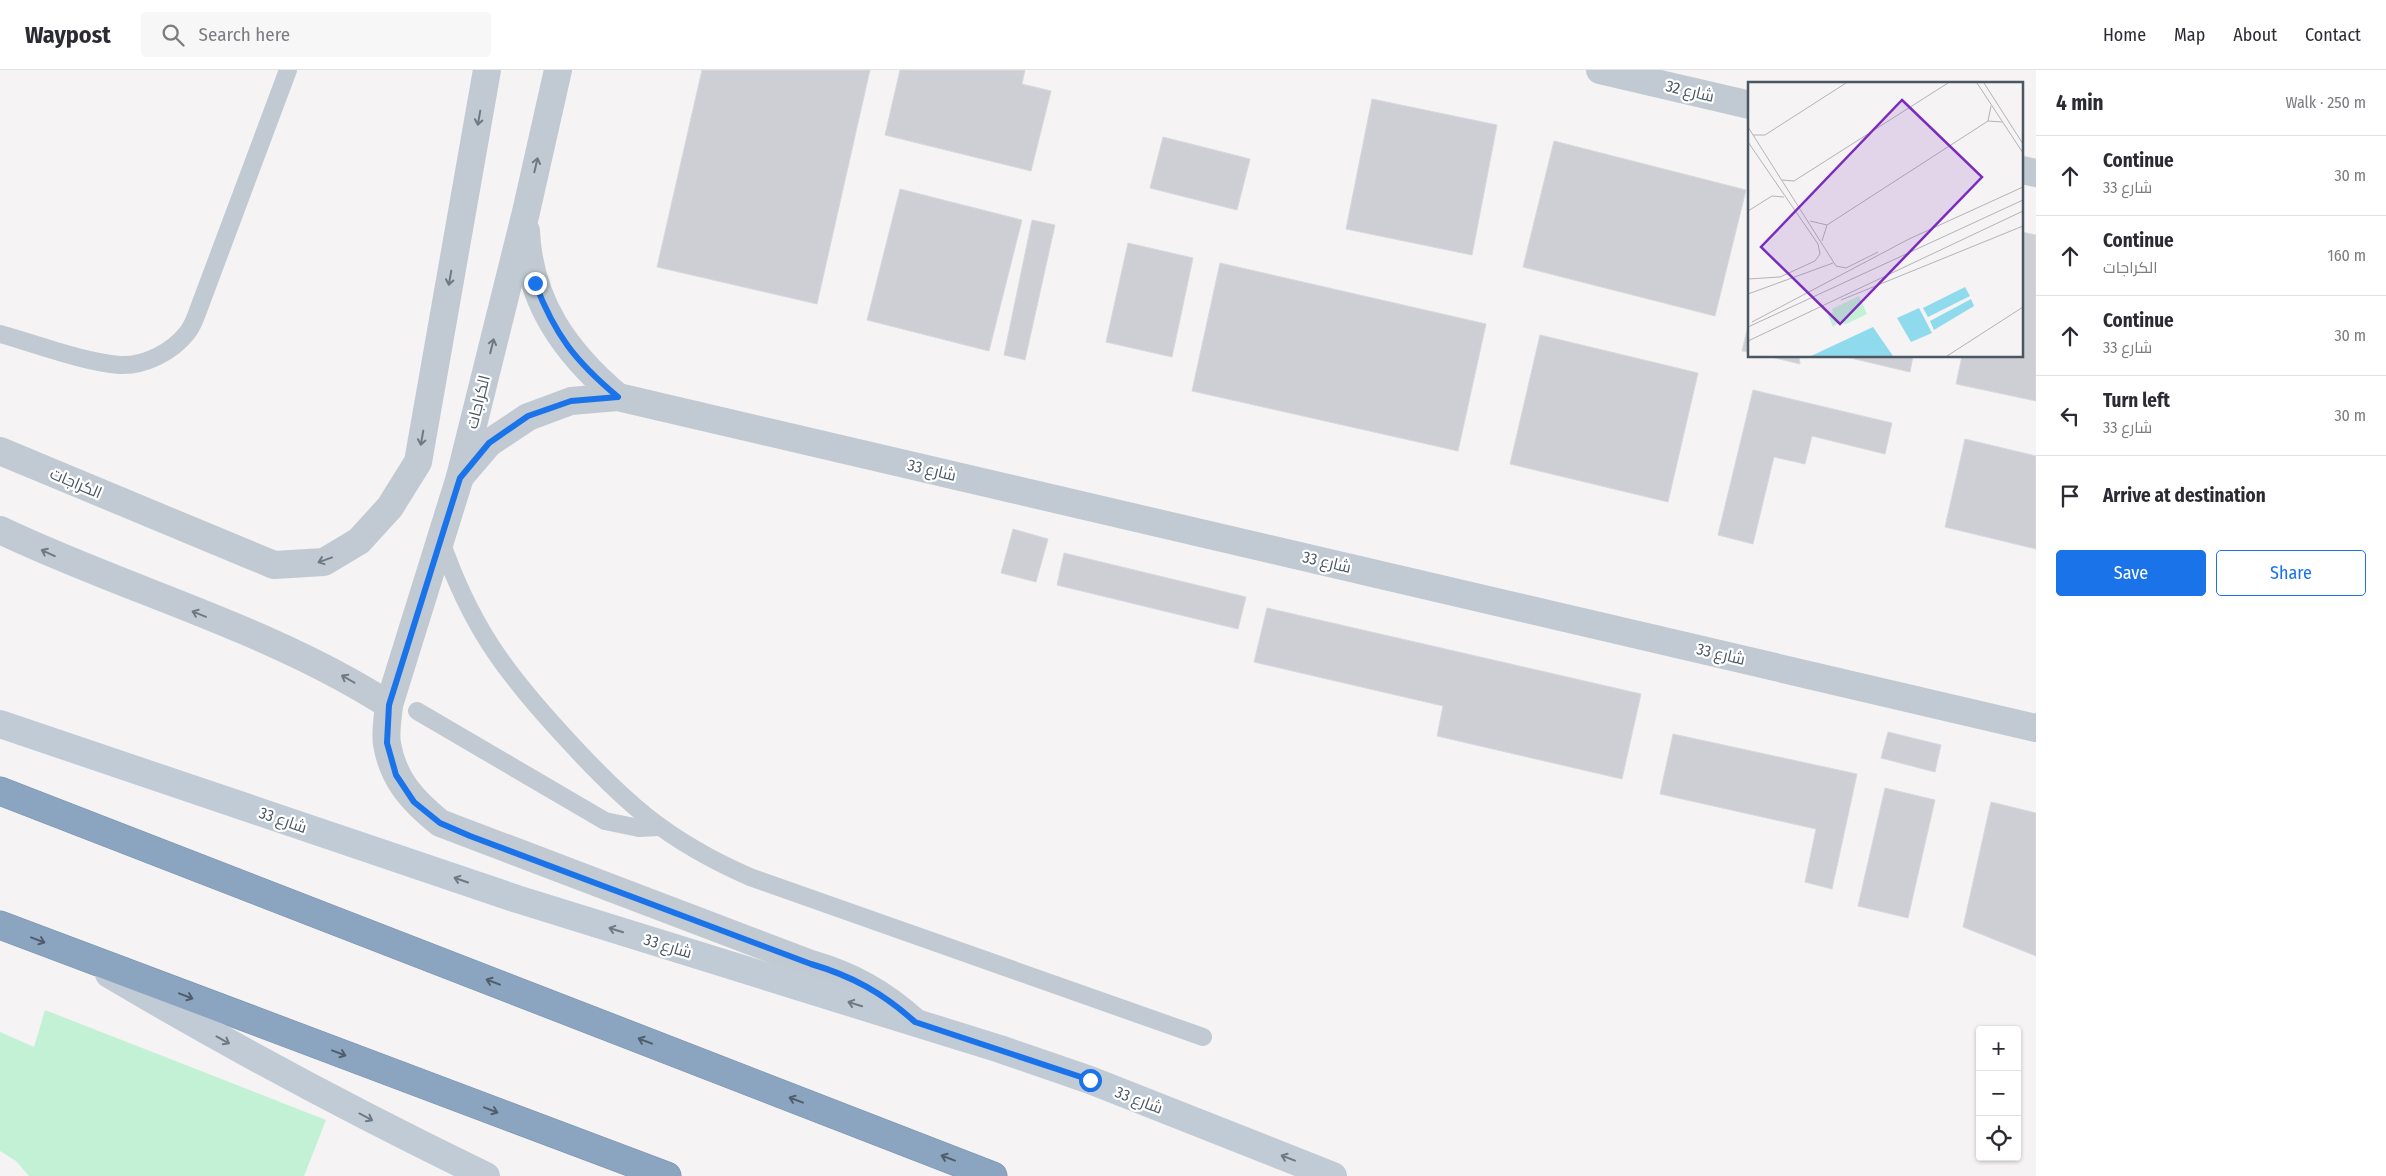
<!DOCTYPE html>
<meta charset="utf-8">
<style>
:root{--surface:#fff;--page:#f7f7f7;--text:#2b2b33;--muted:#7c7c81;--line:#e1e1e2;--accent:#1a73e8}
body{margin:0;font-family:"Fira Sans Condensed",Cairo,sans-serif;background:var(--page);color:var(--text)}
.controls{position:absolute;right:15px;bottom:15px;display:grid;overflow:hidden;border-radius:5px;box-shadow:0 1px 4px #0004}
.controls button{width:45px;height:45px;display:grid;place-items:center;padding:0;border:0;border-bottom:1px solid var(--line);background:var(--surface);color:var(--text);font:25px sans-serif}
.stop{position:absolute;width:15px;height:15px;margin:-11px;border:4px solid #1a73e8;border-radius:50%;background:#fff}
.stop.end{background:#1a73e8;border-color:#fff;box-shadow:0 1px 5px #0008}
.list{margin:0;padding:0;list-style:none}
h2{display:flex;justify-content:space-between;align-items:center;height:65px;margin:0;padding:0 20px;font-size:21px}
h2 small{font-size:16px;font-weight:400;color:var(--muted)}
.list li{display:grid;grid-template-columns:32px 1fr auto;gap:15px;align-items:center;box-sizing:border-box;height:80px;padding:0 20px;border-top:1px solid var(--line)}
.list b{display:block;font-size:19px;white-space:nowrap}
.list p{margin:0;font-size:16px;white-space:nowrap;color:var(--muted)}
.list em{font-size:16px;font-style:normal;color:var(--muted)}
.actions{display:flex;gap:10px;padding:15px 20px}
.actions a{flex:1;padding:11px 0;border:1px solid var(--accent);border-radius:5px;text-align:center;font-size:18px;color:var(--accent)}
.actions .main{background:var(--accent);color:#fff}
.icon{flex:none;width:28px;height:28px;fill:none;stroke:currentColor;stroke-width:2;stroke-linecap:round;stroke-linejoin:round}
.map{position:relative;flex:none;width:2036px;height:1106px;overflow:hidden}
header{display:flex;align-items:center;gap:30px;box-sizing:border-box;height:70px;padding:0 25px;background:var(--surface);border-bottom:1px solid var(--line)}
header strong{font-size:24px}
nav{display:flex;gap:28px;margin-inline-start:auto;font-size:18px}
.search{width:350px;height:45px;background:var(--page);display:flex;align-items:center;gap:12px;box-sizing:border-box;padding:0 18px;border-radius:5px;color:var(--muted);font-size:19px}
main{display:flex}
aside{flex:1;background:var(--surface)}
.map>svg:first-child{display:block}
</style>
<header>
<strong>Waypost</strong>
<div class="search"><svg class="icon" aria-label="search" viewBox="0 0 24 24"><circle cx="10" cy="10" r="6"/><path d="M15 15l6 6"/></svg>Search here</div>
<nav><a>Home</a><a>Map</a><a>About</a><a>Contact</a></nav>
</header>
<main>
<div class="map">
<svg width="2036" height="1106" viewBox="0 0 2036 1106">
<rect width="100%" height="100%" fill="#f5f3f3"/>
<polygon fill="#c3f1d5" points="45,940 326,1050 304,1106 29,1106 16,1091 0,1081 0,962 34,977"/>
<g fill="#cdcfd5" stroke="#d7d9de">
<polygon points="702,0 870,0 817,234 657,197"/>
<polygon points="900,0 1025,0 1022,14 1051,21 1031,101 885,65"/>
<polygon points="1372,29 1497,55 1472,185 1346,159"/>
<polygon points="1163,67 1250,89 1237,140 1150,118"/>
<polygon points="1554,71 1746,120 1715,246 1523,197"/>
<polygon points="900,119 1022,150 989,281 867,250"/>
<polygon points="1032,150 1055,155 1025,290 1004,285"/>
<polygon points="2022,162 2036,165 2036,331 1956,314 1962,286 2022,286"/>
<polygon points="1128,173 1193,188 1172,287 1106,272"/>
<polygon points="1220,193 1486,254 1458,381 1192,321"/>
<polygon points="1750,248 1750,282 1742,281"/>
<polygon points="1540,265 1698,303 1668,432 1510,394"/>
<polygon points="1767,286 1799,286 1800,294"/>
<polygon points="1842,286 1913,286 1910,302"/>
<polygon points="1753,320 1892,353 1885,384 1812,366 1805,394 1774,387 1753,474 1718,465"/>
<polygon points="1965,369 2036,386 2036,479 1945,457"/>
<polygon points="1013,459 1048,469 1036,512 1001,503"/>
<polygon points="1064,483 1246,527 1238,559 1057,515"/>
<polygon points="1267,538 1641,624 1622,709 1437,666 1443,636 1254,592"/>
<polygon points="1888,662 1941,675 1935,702 1881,688"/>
<polygon points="1673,664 1857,704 1832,819 1805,812 1816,759 1660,724"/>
<polygon points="1885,718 1935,730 1908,848 1858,836"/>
<polygon points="1991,732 2036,743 2036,886 1963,857"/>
</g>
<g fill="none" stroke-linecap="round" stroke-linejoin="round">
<defs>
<g id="highway">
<polyline points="0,721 993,1106"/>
<polyline points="0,855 667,1106"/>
</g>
</defs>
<use href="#highway" stroke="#7690ad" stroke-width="29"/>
<g stroke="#c1cad2" stroke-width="18">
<path d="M0,264c36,10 83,28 120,31 25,1 52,-13 67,-32 6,-7 9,-17 12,-25l89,-238"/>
<path d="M441,471c29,83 62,129 121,193 61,67 103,106 188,143l453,160"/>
<polyline points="417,641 605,751 639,758 658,757"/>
</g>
<g stroke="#c1cad2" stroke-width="28">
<path d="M558,0l-32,142 -66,265 -71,228c-1,12 -4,27 -2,39 6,36 26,57 53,79l371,141c41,12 72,29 104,58"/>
<polyline points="1600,0 1750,35"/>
<polyline points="2022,100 2036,103"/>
<path d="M526,161c3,71 40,122 92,166"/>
<polyline points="0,381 274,495 324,492 359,471 390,437 418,392 487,0"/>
<polyline points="460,407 489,373 528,347 571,331 618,327 2036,658"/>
<path d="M0,460c128,61 269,98 389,175"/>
</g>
<g stroke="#c1cbd6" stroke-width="28">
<polyline points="0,654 517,829 1000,979 1090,1010 1333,1106"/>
<path d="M109,904c123,73 249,140 377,202"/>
</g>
<use href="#highway" stroke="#8ba5c1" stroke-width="28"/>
</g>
<defs><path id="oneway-shaft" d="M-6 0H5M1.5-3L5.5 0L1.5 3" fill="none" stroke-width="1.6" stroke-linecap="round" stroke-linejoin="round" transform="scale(1.25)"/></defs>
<g stroke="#6e7983">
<use href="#oneway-shaft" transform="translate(479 48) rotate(100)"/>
<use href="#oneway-shaft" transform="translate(536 95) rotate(-77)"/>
<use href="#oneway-shaft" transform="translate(450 208) rotate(100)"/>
<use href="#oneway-shaft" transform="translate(492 276) rotate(-76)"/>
<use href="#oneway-shaft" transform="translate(422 368) rotate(100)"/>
<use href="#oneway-shaft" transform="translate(48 483) rotate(-155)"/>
<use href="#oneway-shaft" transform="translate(325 490) rotate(160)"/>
<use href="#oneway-shaft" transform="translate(199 544) rotate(-158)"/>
<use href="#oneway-shaft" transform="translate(348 609) rotate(-150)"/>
</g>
<g stroke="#6e7984">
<use href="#oneway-shaft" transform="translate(461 810) rotate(-161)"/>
<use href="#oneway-shaft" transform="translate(616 860) rotate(-163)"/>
<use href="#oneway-shaft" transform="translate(855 934) rotate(-163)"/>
<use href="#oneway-shaft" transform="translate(223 970) rotate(29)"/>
<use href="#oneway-shaft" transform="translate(366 1047) rotate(28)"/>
<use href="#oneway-shaft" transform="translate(1288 1088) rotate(-159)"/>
</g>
<g stroke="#505e6b">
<use href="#oneway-shaft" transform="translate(38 870) rotate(21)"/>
<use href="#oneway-shaft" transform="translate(493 912) rotate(-159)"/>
<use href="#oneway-shaft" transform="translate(186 926) rotate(21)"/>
<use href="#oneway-shaft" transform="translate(645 971) rotate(-159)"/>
<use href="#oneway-shaft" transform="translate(339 983) rotate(21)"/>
<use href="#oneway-shaft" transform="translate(796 1030) rotate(-159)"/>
<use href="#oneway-shaft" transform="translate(491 1040) rotate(21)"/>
<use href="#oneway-shaft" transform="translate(948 1088) rotate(-159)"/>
</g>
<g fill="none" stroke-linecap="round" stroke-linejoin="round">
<path stroke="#1a73e8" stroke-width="6" d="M535,213c20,52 40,78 83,114l-47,4 -43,15 -39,27 -29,35 -71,227 -2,38 9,32 18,27 26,21 30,13 341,128c41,12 72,29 104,58l175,58"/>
</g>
<g text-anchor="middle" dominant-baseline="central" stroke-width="4.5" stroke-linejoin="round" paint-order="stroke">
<g font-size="16" fill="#4a5661" stroke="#fff">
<text transform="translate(1690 21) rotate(13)">شارع 32</text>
<text transform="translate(478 332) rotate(-76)">الكراجات</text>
<text transform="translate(932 400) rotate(13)">شارع 33</text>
<text transform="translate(76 413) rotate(23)">الكراجات</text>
<text transform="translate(1327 492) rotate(13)">شارع 33</text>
<text transform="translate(1721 584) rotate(13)">شارع 33</text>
<text transform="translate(283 750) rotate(19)">شارع 33</text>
<text transform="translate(668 876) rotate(17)">شارع 33</text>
<text transform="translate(1139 1030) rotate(21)">شارع 33</text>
</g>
</g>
<g transform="translate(1748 12)">
<rect width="275" height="275" fill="#f5f3f3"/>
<path d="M111,214l8,18 -21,10 -7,-2 -6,5 -5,-12 5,-3 -1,-3z" fill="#c3f1d5"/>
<path d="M217,205l5,9 -42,21 -5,-9zM223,217l3,7 -40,24 -4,-9zM171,226l13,25 -21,9 -14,-24zM125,245l20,29h-82z" fill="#90daee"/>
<path fill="none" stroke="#b1b4b9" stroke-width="1" d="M229,1l46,70M236,1l39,61M240,39l3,-15M0,45l88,139 10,2 32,-16M5,53h12l81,-52M0,60l70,102 2,10 -5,7 -35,16 -32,2M34,98l12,1 154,-98M0,129l24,-15 12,1M62,139l17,4M74,159l5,-16 161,-104 14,1M0,212l85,-31M93,218l182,-74M4,240l157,-83 114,-52M0,245l275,-127M0,259l275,-130M199,274l76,-49"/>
<path fill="#7b2cbf" fill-opacity="0.15" stroke="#7b2cbf" stroke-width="2.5" d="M154,18l80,77 -142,147 -79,-77z"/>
<rect width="275" height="275" fill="none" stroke="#4a5661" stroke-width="2.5"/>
</g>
</svg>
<div class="controls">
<button>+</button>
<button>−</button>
<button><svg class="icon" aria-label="locate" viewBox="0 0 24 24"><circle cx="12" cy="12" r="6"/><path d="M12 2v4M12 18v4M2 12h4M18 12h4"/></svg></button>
</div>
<div class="stop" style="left:1090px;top:1010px"></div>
<div class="stop end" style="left:535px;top:213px"></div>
</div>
<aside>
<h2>4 min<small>Walk · 250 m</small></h2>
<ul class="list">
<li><svg class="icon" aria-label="ahead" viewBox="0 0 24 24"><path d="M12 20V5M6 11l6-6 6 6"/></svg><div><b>Continue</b><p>شارع 33</p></div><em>30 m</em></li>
<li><svg class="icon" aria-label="ahead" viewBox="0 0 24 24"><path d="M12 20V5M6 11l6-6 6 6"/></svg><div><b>Continue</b><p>الكراجات</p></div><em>160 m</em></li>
<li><svg class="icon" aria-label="ahead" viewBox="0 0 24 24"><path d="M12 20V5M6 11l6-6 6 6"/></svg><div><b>Continue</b><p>شارع 33</p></div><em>30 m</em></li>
<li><svg class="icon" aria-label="left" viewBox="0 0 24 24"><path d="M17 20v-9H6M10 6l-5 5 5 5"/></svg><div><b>Turn left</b><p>شارع 33</p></div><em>30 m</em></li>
<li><svg class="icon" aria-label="arrive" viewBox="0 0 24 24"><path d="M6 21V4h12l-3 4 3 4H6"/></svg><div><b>Arrive at destination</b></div></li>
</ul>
<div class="actions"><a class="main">Save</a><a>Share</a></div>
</aside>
</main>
